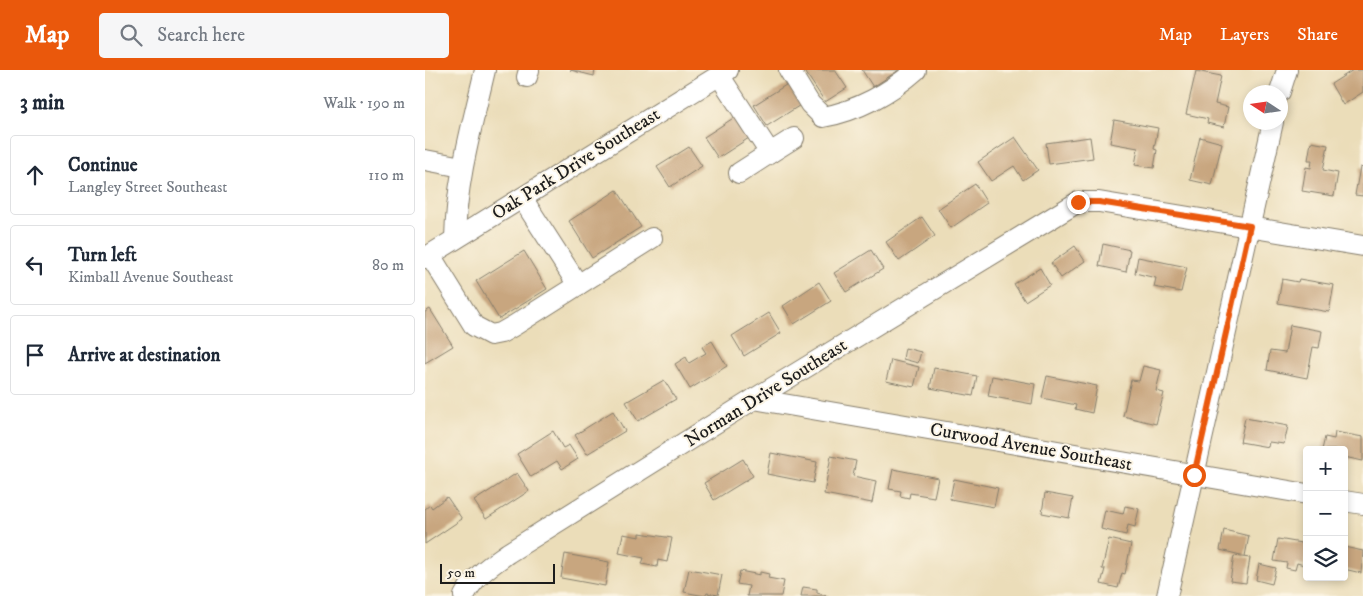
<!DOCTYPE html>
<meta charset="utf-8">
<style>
:root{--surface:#fff;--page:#f6f6f7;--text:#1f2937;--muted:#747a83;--line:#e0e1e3;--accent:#ea580c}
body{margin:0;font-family:"IM FELL DW Pica",serif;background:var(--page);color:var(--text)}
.controls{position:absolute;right:15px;bottom:15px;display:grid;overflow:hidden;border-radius:5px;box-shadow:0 2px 8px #0003}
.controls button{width:45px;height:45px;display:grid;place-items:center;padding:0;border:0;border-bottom:1px solid var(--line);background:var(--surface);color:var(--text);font:25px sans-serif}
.compass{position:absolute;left:818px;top:15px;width:45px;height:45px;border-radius:50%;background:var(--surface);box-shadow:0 2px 8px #0003;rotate:282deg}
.scale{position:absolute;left:15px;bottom:12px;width:115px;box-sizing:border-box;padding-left:5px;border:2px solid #1c1c1c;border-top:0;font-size:14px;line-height:18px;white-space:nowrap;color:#1c1c1c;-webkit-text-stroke:4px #fcf5e5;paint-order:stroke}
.stop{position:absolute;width:15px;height:15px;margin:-11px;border:4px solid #ea580c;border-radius:50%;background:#fff}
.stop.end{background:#ea580c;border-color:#fff;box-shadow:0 1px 5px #0008}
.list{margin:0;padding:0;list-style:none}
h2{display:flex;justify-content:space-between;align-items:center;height:65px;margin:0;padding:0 20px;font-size:21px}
h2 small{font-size:16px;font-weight:400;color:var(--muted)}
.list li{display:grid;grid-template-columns:32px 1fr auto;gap:15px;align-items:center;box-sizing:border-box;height:80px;margin:0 10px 10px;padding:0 10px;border:1px solid var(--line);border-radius:5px}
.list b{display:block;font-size:19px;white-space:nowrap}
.list p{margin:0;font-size:16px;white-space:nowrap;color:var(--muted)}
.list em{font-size:16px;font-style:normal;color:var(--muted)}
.icon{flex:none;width:28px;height:28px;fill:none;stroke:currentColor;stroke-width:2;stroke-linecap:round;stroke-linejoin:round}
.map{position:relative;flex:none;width:938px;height:526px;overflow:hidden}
header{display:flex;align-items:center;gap:30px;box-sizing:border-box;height:70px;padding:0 25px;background:var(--accent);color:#fff}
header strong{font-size:24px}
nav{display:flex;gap:28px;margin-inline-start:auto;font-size:18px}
.search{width:350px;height:45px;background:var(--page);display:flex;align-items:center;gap:12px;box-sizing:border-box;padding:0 18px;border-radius:5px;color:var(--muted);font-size:19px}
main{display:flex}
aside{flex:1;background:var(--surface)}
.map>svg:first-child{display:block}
</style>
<header>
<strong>Map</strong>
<div class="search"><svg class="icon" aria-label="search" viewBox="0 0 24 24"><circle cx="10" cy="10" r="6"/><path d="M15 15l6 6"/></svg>Search here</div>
<nav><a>Map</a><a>Layers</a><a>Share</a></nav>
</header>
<main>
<aside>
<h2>3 min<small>Walk · 190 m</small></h2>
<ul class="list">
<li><svg class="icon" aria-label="ahead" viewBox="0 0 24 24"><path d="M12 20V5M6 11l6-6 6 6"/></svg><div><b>Continue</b><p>Langley Street Southeast</p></div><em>110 m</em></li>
<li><svg class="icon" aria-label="left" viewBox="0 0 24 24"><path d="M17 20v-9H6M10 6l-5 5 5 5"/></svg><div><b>Turn left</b><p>Kimball Avenue Southeast</p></div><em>80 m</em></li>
<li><svg class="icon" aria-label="arrive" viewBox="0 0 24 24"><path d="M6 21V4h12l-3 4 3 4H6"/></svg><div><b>Arrive at destination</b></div></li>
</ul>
</aside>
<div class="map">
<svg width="938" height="526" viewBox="0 0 938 526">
<rect width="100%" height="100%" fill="#fcf5e5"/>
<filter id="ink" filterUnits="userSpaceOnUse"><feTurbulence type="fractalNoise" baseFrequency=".02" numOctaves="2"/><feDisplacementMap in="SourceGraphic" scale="10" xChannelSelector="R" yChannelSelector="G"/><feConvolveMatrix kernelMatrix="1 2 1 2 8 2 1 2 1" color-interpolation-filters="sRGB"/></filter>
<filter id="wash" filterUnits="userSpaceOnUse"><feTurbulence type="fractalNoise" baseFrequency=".0096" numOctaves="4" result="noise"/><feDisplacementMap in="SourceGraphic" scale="20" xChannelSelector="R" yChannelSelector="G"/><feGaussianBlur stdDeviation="1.12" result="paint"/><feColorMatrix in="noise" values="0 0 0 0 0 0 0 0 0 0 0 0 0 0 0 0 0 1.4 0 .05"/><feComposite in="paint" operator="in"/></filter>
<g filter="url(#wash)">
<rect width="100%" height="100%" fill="#ebddb9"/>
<g id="blocks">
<g fill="#c8a67f">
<polygon points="145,0 170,0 169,6"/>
<polygon points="379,0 410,0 422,18 400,32"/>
<polygon points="437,0 474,0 448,17"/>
<polygon points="928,0 938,0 938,22 918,35 906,14"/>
<polygon points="771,1 796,6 790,34 803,37 799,57 782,53 783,49 761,44"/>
<polygon points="364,13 377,34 342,56 329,35"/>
<polygon points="313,45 327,66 293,88 279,67"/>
<polygon points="689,50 733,58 729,79 732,80 729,98 710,95 713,78 685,73"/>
<polygon points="590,67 613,100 598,110 589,96 566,111 553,92"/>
<polygon points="665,67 668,88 624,94 621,73"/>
<polygon points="775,67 797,73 787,115 765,110"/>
<polygon points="886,72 903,75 898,100 913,103 909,126 877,121 881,97 886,98 887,90 883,90"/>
<polygon points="264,77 277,96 245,117 232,97"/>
<polygon points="935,97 938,98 938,126 930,125"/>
<polygon points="550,114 562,133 526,158 513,139"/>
<polygon points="192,120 216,157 167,188 144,151"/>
<polygon points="497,147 510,166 474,191 461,172"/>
<polygon points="678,174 705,180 701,202 674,196"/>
<polygon points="650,176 660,191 636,208 626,193"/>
<polygon points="446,180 458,199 421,222 409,203"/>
<polygon points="99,181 122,219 74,249 51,211"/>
<polygon points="713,187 762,197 756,222 729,217 731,208 710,203"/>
<polygon points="615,198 625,215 600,231 589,214"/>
<polygon points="857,209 873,212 874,209 909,215 904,242 853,233"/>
<polygon points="394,212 406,231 369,254 358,236"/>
<polygon points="5,239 28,276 0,293 0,242"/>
<polygon points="344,243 356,263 319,286 307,266"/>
<polygon points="865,255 897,261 894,278 888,277 882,308 842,300 845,281 860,283"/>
<polygon points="287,271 302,296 265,319 250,294 261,287 264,293 281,283 277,277"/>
<polygon points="480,278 496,282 493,293 478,289"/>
<polygon points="466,290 494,297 489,317 461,311"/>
<polygon points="718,296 736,300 731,321 739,323 731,354 698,346 706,310 714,311"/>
<polygon points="509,298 552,306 548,326 505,318"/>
<polygon points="567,306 610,314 607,334 563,326"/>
<polygon points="622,306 672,316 667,343 650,339 651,335 617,328"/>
<polygon points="239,310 251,329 213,351 201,332"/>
<polygon points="188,341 200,361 162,384 150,365"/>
<polygon points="820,348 863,356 859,374 844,372 843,377 815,372"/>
<polygon points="128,361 138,378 144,375 153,389 137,399 132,391 106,407 92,384"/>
<polygon points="910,362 938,367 938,391 919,387 919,380 897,380 900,367 909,369"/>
<polygon points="346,383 392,392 388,413 342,404"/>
<polygon points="406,386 431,391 428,406 451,411 447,433 399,424"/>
<polygon points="318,389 328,406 289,430 279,413"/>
<polygon points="468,399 513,408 509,427 485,423 484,428 475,426 476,421 464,419"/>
<polygon points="92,403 104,421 61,449 49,431"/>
<polygon points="529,409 573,418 569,437 525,429"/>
<polygon points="620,423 648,428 644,448 617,443"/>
<polygon points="22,427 37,449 0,474 0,439 5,435 7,438"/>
<polygon points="700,436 714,439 710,457 703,455 701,465 676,459 680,440 698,444"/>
<polygon points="799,460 824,466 820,486 795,480"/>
<polygon points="215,463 247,468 242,492 233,490 232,497 217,494 219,488 194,483 198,464 215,467"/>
<polygon points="684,469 706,474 700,504 697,503 693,518 676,514 680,499 677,499"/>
<polygon points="853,469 882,474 879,495 872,493 870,500 861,498 862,493 849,491"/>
<polygon points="919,477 938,481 936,503 919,499"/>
<polygon points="140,484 184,492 180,516 136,508"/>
<polygon points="809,486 825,488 821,513 805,511"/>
<polygon points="834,494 851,498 847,514 831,510"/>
<polygon points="264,499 297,505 293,525 282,523 280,526 259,522"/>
<polygon points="315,501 335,505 335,502 344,504 343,508 359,511 356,526 322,526 324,516 312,514"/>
<polygon points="378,517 392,519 392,523 403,526 376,526"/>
</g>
</g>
</g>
<g filter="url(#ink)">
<use href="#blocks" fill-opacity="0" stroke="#847c6a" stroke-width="1"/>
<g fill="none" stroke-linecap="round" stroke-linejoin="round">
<defs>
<g id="minor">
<path d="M364,0l21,34 13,13c34,-6 67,-24 93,-47"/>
<polyline points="294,5 345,83 369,68"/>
<polyline points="102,7 104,0"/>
<polyline points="855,22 862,0"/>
<polyline points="0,90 37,97"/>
<polyline points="314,103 345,83"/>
<polyline points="97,128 153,215"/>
<path d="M30,169c1,-57 17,-113 30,-169"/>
<polyline points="5,185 49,256 66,265 76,263 90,255 227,168"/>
<polyline points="0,188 303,0"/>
<polyline points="329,329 882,424"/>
<polyline points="919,431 938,434"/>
<path d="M39,526c11,-21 26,-30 44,-43l246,-154 324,-197h21l264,44"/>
<polyline points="742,526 848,52"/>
</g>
</defs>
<use href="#minor" stroke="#847c6a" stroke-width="22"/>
<use href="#minor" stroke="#fff" stroke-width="20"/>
</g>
</g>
<g fill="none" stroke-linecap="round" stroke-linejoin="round" filter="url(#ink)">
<polyline stroke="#ea580c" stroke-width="6" points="653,132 674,132 825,156 769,405"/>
</g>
<g text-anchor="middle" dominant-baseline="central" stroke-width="4" stroke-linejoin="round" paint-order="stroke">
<g font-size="19" fill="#1c1c1c" stroke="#fcf5e5">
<text transform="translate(151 94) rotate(-32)">Oak Park Drive Southeast</text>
<text transform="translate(341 323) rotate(-32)">Norman Drive Southeast</text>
<text transform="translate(606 377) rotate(10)">Curwood Avenue Southeast</text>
</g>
</g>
</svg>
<div class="controls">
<button>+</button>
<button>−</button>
<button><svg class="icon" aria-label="layers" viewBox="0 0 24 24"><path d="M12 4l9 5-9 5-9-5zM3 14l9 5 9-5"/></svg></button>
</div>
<svg class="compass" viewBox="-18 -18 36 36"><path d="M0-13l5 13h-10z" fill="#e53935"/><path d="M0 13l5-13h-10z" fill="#747a83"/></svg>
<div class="scale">50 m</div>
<div class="stop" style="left:769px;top:405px"></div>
<div class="stop end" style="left:653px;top:132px"></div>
</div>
</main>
